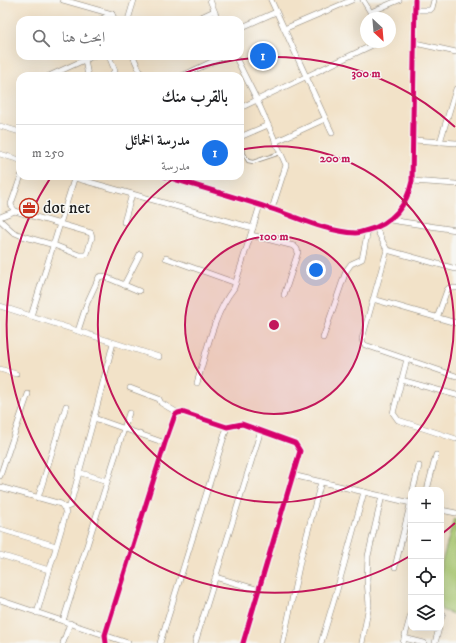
<!DOCTYPE html>
<html lang="ar">
<meta charset="utf-8">
<style>
:root{--surface:#fff;--page:#f2f2f2;--text:#202124;--muted:#757577;--line:#e0e0e0;--accent:#1a73e8}
body{margin:0;font-family:"IM FELL DW Pica",Amiri,serif;background:var(--page);color:var(--text);direction:rtl}
.controls{position:absolute;right:12px;bottom:12px;display:grid;overflow:hidden;border-radius:8px;box-shadow:0 4px 16px #0002}
.controls button{width:36px;height:36px;display:grid;place-items:center;padding:0;border:0;border-bottom:1px solid var(--line);background:var(--surface);color:var(--text);font:20px sans-serif}
.compass{position:absolute;left:360px;top:12px;width:36px;height:36px;border-radius:50%;background:var(--surface);box-shadow:0 4px 16px #0002;rotate:154deg}
.you{position:absolute;left:316px;top:270px;width:14px;height:14px;margin:-10px;border:3px solid #fff;border-radius:50%;background:#1a73e8;box-shadow:0 0 0 6px #1a73e833}
.badge{display:grid;place-items:center;width:26px;height:26px;border-radius:50%;background:var(--accent);color:#fff;font-size:13px;font-weight:700}
.pin{position:absolute;translate:-50% -50%;border:2px solid #fff;box-shadow:0 1px 4px #0006}
.list{margin:0;padding:0;list-style:none}
h2{display:flex;justify-content:space-between;align-items:center;height:52px;margin:0;padding:0 16px;font-size:17px}
h2 small{font-size:13px;font-weight:400;color:var(--muted)}
.list li{display:grid;grid-template-columns:26px 1fr auto;gap:12px;align-items:center;box-sizing:border-box;height:56px;padding:0 16px;border-top:1px solid var(--line)}
.list b{display:block;font-size:15px;white-space:nowrap}
.list p{margin:0;font-size:13px;white-space:nowrap;color:var(--muted)}
.list em{font-size:13px;font-style:normal;color:var(--muted)}
.icon{flex:none;width:22px;height:22px;fill:none;stroke:currentColor;stroke-width:2;stroke-linecap:round;stroke-linejoin:round}
.map{position:relative;flex:none;width:456px;height:643px;overflow:hidden;direction:ltr}
.search{position:absolute;background:var(--surface);box-shadow:0 4px 16px #0002;left:16px;top:16px;width:228px;height:44px;display:flex;align-items:center;gap:10px;box-sizing:border-box;padding:0 14px;border-radius:12px;color:var(--muted);font-size:15px}
.panel{position:absolute;background:var(--surface);box-shadow:0 4px 16px #0002;left:16px;top:72px;width:228px;height:108px;border-radius:12px;direction:rtl}
.map>svg:first-child{display:block}
</style>
<div class="map">
<svg width="456" height="643" viewBox="0 0 456 643">
<rect width="100%" height="100%" fill="#f6f6f2"/>
<filter id="ink" filterUnits="userSpaceOnUse"><feTurbulence type="fractalNoise" baseFrequency=".025" numOctaves="2"/><feDisplacementMap in="SourceGraphic" scale="8" xChannelSelector="R" yChannelSelector="G"/><feConvolveMatrix kernelMatrix="1 2 1 2 8 2 1 2 1" color-interpolation-filters="sRGB"/></filter>
<filter id="wash" filterUnits="userSpaceOnUse"><feTurbulence type="fractalNoise" baseFrequency=".012" numOctaves="4" result="noise"/><feDisplacementMap in="SourceGraphic" scale="16" xChannelSelector="R" yChannelSelector="G"/><feGaussianBlur stdDeviation="0.9" result="paint"/><feColorMatrix in="noise" values="0 0 0 0 0 0 0 0 0 0 0 0 0 0 0 0 0 1.4 0 .05"/><feComposite in="paint" operator="in"/></filter>
<g filter="url(#wash)">
<rect width="100%" height="100%" fill="#f2e2c8"/>
<polygon fill="#a9c86f" stroke="#627246" points="454,519 456,520 456,615 441,610 441,565"/>
</g>
<g filter="url(#ink)">
<g fill="none" stroke-linecap="round" stroke-linejoin="round">
<defs>
<polyline id="lane" points="240,146 248,161 253,162 280,153"/>
<g id="street">
<polyline points="63,0 112,14 115,20"/>
<polyline points="210,0 218,20"/>
<polyline points="271,0 332,133"/>
<polyline points="363,0 374,18"/>
<polyline points="415,10 430,10 432,8 434,0"/>
<polyline points="371,12 399,0"/>
<polyline points="99,20 112,14"/>
<polyline points="128,20 134,0"/>
<polyline points="195,20 214,11"/>
<polyline points="240,28 276,12"/>
<polyline points="284,29 352,0"/>
<polyline points="415,43 456,52"/>
<polyline points="83,56 85,60 88,76"/>
<polyline points="109,56 115,71 110,76"/>
<polyline points="133,56 142,76"/>
<polyline points="235,56 257,100 286,165 272,209"/>
<polyline points="49,76 93,56"/>
<polyline points="182,76 224,56"/>
<polyline points="240,108 379,42"/>
<polyline points="0,126 20,132"/>
<polyline points="240,137 268,125"/>
<polyline points="414,140 456,143"/>
<polyline points="275,142 325,119"/>
<polyline points="440,142 456,89"/>
<polyline points="0,154 20,160"/>
<polyline points="73,176 75,178 253,228"/>
<path d="M164,176c36,11 72,21 108,33 27,9 55,23 84,24 4,0 8,-2 12,-3 24,-6 39,-25 44,-49l3,-181"/>
<polyline points="412,181 456,184"/>
<polyline points="15,211 12,207 11,204 21,176"/>
<polyline points="0,217 15,211 91,233 92,237 87,254 84,255 79,255 54,245 22,236 13,232 0,220"/>
<polyline points="390,220 456,230"/>
<polyline points="124,222 132,194"/>
<polyline points="376,228 387,250 456,269"/>
<polyline points="251,235 294,246 297,249 298,252 284,295"/>
<polyline points="387,250 362,339 363,343 365,345 456,376"/>
<polyline points="166,258 236,283"/>
<polyline points="124,285 140,254"/>
<polyline points="373,299 456,323"/>
<polyline points="0,306 159,357"/>
<polyline points="31,316 75,176"/>
<polyline points="437,318 447,290 449,288 456,288"/>
<polyline points="78,331 87,303 99,277 103,276 139,291"/>
<polyline points="323,338 346,271 351,264 362,259 368,230"/>
<polyline points="407,359 393,413 398,420 456,439"/>
<polyline points="0,369 16,374"/>
<polyline points="401,380 456,395"/>
<path d="M197,383c9,-30 17,-70 37,-95l26,-83"/>
<polyline points="130,388 159,399 161,403 178,413"/>
<polyline points="94,418 165,443"/>
<polyline points="78,472 107,481"/>
<polyline points="292,475 411,503"/>
<polyline points="0,476 28,394"/>
<polyline points="0,487 61,504 64,508 66,513 37,613"/>
<polyline points="413,490 419,466"/>
<polyline points="427,490 436,455"/>
<polyline points="38,498 66,406"/>
<polyline points="64,508 70,506 94,418 113,343"/>
<polyline points="441,510 456,513"/>
<polyline points="0,529 56,546"/>
<polyline points="0,555 49,570"/>
<polyline points="395,567 411,501"/>
<polyline points="215,577 259,590"/>
<polyline points="0,600 128,643"/>
<polyline points="441,619 443,614"/>
<polyline points="63,621 129,413"/>
<polyline points="404,638 424,643"/>
<polyline points="63,643 70,623"/>
<polyline points="106,643 105,635 165,443 175,415 178,413 182,412 227,427 242,424 295,443 300,451 243,643"/>
<polyline points="160,643 227,427"/>
<polyline points="195,643 261,430"/>
<polyline points="283,643 301,557 321,482"/>
<polyline points="321,643 337,590 364,492"/>
<polyline points="362,643 369,605 367,580 368,556 382,496"/>
<polyline points="403,643 411,614"/>
<polyline points="435,643 439,628"/>
</g>
</defs>
<use href="#lane" stroke="#877f72" stroke-width="4"/>
<use href="#street" stroke="#877f72" stroke-width="6"/>
<use href="#lane" stroke="#fff" stroke-width="2.5"/>
<use href="#street" stroke="#fff" stroke-width="5"/>
<defs>
<g id="cycleway">
<path d="M164,176c36,11 72,21 108,33 27,9 55,23 84,24 4,0 8,-2 12,-3 24,-6 39,-25 44,-49l3,-181"/>
<polyline points="106,643 105,635 165,443 175,415 178,413 182,412 227,427 242,424 295,443 300,451 243,643"/>
</g>
</defs>
<use href="#cycleway" stroke="#f6f6f2" stroke-width="8"/>
<use href="#cycleway" stroke="#d6006c" stroke-width="5"/>
</g>
</g>
<circle cx="274" cy="325" r="89" fill="#c2185b" fill-opacity=".12"/>
<g fill="none" stroke="#c2185b" stroke-width="2">
<circle cx="274" cy="325" r="89"/>
<path d="M240 150A178 178 0 1 1 176 177"/>
<path d="M455 523A268 268 0 0 1 443 533M410 556A268 268 0 0 1 51 177M176 76A268 268 0 0 1 455 127"/>
</g>
<defs>
<symbol id="office-ring" viewBox="-11 -11 22 22"><circle r="9.5" fill="#f6f6f2" stroke="#c8321e" stroke-width="1.5"/><path d="M-6-3h4V-5.5h4V-3h4V5H-6ZM-1-4.5V-3h2v-1.5ZM-6 0V1H6V0Z" fill="#c8321e"/></symbol>
</defs>
<g fill-rule="evenodd">
<use href="#office-ring" x="18" y="197" width="22" height="22"/>
</g>
<g text-anchor="middle" dominant-baseline="central" stroke-width="3" stroke-linejoin="round" paint-order="stroke">
<g font-size="17" fill="#1c1c1c" stroke="#f6f6f2" text-anchor="start">
<text x="43" y="208">dot net</text>
</g>
</g>
<circle cx="274" cy="325" r="6" fill="#c2185b" stroke="#f6f6f2" stroke-width="2"/>
<g font-size="12" text-anchor="middle" font-weight="bold" fill="#c2185b" stroke="#f6f6f2" stroke-width="3" stroke-linejoin="round" paint-order="stroke">
<text x="366" y="77">300 m</text>
<text x="335" y="162">200 m</text>
<text x="274" y="240">100 m</text>
</g>
</svg>
<div class="controls">
<button>+</button>
<button>−</button>
<button><svg class="icon" aria-label="locate" viewBox="0 0 24 24"><circle cx="12" cy="12" r="6"/><path d="M12 2v4M12 18v4M2 12h4M18 12h4"/></svg></button>
<button><svg class="icon" aria-label="layers" viewBox="0 0 24 24"><path d="M12 4l9 5-9 5-9-5zM3 14l9 5 9-5"/></svg></button>
</div>
<svg class="compass" viewBox="-18 -18 36 36"><path d="M0-13l5 13h-10z" fill="#e53935"/><path d="M0 13l5-13h-10z" fill="#757577"/></svg>
<div class="you"></div>
<div class="pin badge" style="left:263px;top:56px">1</div>
<div class="search"><svg class="icon" aria-label="search" viewBox="0 0 24 24"><circle cx="10" cy="10" r="6"/><path d="M15 15l6 6"/></svg>ابحث هنا</div>
<section class="panel">
<h2>بالقرب منك<small></small></h2>
<ul class="list">
<li><span class="badge">1</span><div><b>مدرسة الخمائل</b><p>مدرسة</p></div><em>250 m</em></li>
</ul>
</section>
</div>
